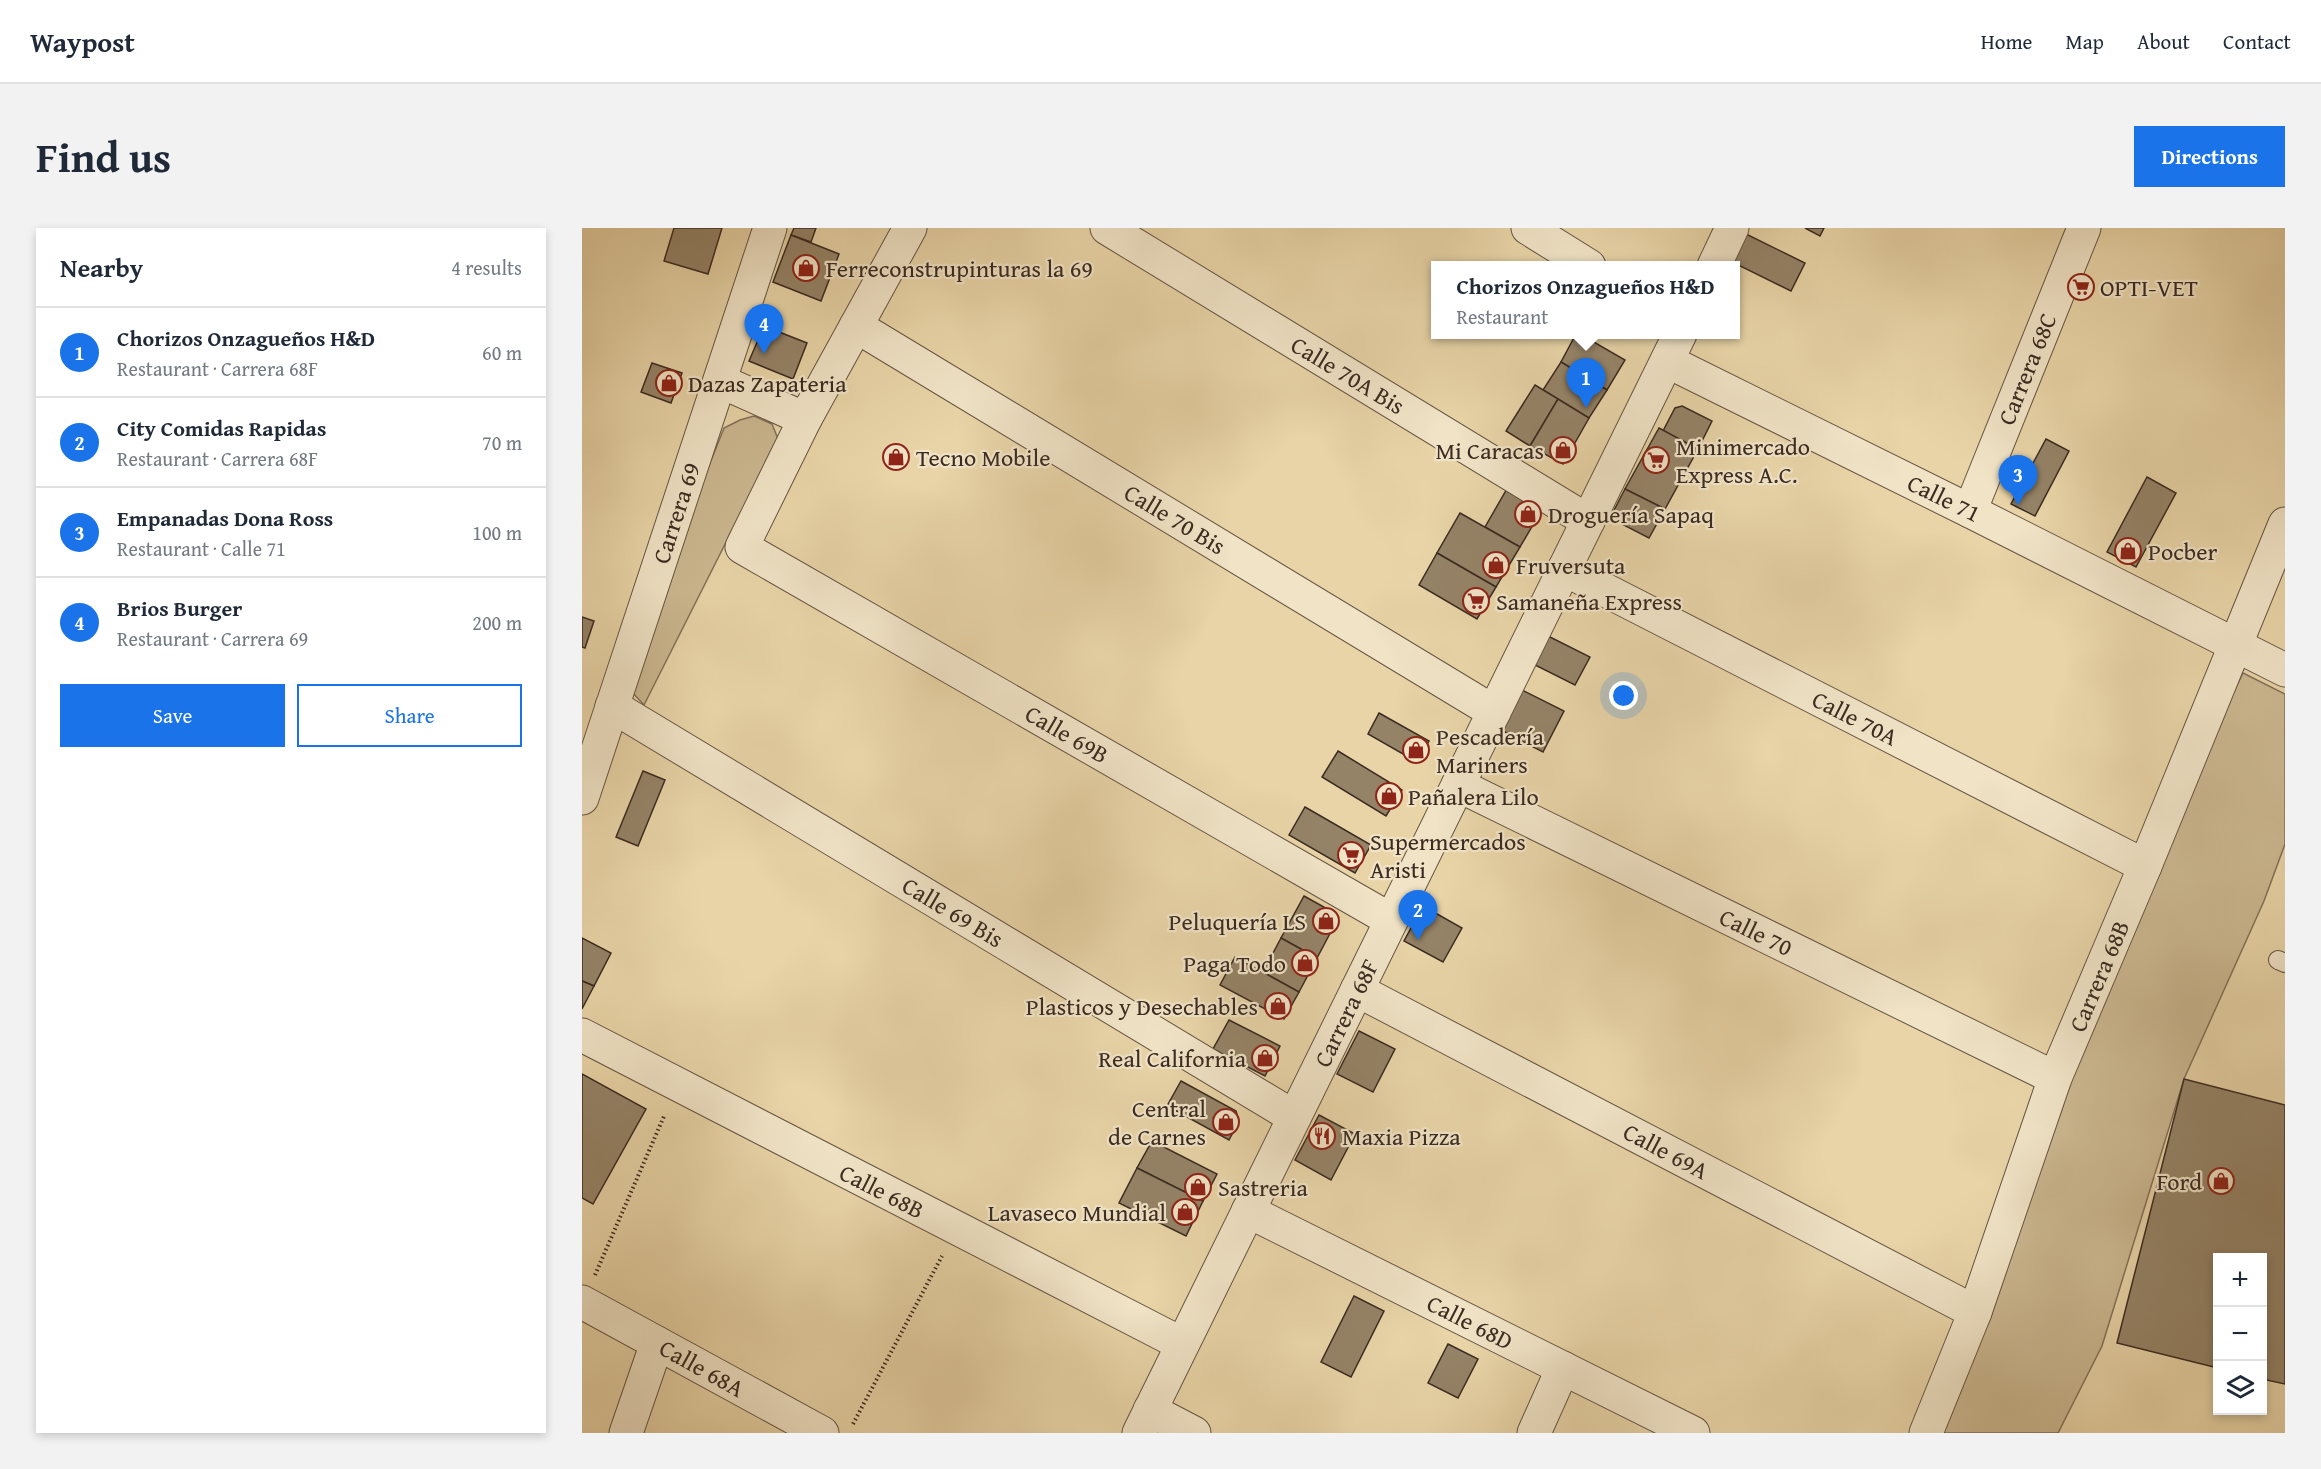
<!DOCTYPE html>
<meta charset="utf-8">
<style>
:root{--surface:#fff;--page:#f2f2f3;--text:#1f2937;--muted:#747a83;--line:#e0e1e3;--accent:#1a73e8}
body{margin:0;font-family:"Gentium Book Plus",serif;background:var(--page);color:var(--text)}
.controls{position:absolute;right:18px;bottom:18px;display:grid;overflow:hidden;border-radius:0px;box-shadow:0 3px 9px #0003}
.controls button{width:54px;height:54px;display:grid;place-items:center;padding:0;border:0;border-bottom:2px solid var(--line);background:var(--surface);color:var(--text);font:30px sans-serif}
.you{position:absolute;left:1042px;top:468px;width:21px;height:21px;margin:-15px;border:4px solid #fff;border-radius:50%;background:#1a73e8;box-shadow:0 0 0 9px #1a73e833}
.badge{display:grid;place-items:center;width:39px;height:39px;border-radius:50%;background:var(--accent);color:#fff;font-size:20px;font-weight:700}
.pin{position:absolute;translate:-50% -50px;filter:drop-shadow(0 2px 3px #0008)}
.pin::after{content:'';position:absolute;top:32px;width:21px;height:18px;background:inherit;clip-path:polygon(0 0,100% 0,50% 100%)}
.popup{position:absolute;left:849px;top:33px;width:309px;height:78px;box-sizing:border-box;display:grid;place-content:center;border-radius:0px;background:var(--surface);filter:drop-shadow(0 2px 4px #0005);font-size:20px;white-space:nowrap;color:var(--muted)}
.popup b{font-size:22px;color:var(--text)}
.popup::after{content:'';position:absolute;left:50%;top:100%;margin-left:-12px;border:12px solid transparent;border-top-color:var(--surface)}
.list{margin:0;padding:0;list-style:none}
h2{display:flex;justify-content:space-between;align-items:center;height:78px;margin:0;padding:0 24px;font-size:26px}
h2 small{font-size:20px;font-weight:400;color:var(--muted)}
.list li{display:grid;grid-template-columns:39px 1fr auto;gap:18px;align-items:center;box-sizing:border-box;height:90px;padding:0 24px;border-top:2px solid var(--line)}
.list b{display:block;font-size:22px;white-space:nowrap}
.list p{margin:0;font-size:20px;white-space:nowrap;color:var(--muted)}
.list em{font-size:20px;font-style:normal;color:var(--muted)}
.actions{display:flex;gap:12px;padding:18px 24px}
.actions a{flex:1;padding:14px 0;border:2px solid var(--accent);border-radius:0px;text-align:center;font-size:21px;color:var(--accent)}
.actions .main{background:var(--accent);color:#fff}
.icon{flex:none;width:33px;height:33px;fill:none;stroke:currentColor;stroke-width:2;stroke-linecap:round;stroke-linejoin:round}
.map{position:relative;flex:none;width:1703px;height:1205px;overflow:hidden;border-radius:0px}
header{display:flex;align-items:center;gap:36px;box-sizing:border-box;height:84px;padding:0 30px;background:var(--surface);border-bottom:2px solid var(--line)}
header strong{font-size:28px}
nav{display:flex;gap:33px;margin-inline-start:auto;font-size:21px}
.intro{display:flex;align-items:center;justify-content:space-between;box-sizing:border-box;height:144px;padding:0 36px}
h1{margin:0;font-size:42px}
.button{padding:15px 27px;border-radius:0px;background:var(--accent);color:#fff;font-size:21px;font-weight:700}
main{display:flex;gap:36px;padding:0 36px}
aside{flex:1;background:var(--surface);border-radius:0px;box-shadow:0 3px 9px #0003}
.map>svg:first-child{display:block}
</style>
<header>
<strong>Waypost</strong>
<nav><a>Home</a><a>Map</a><a>About</a><a>Contact</a></nav>
</header>
<div class="intro"><h1>Find us</h1><a class="button">Directions</a></div>
<main>
<aside>
<h2>Nearby<small>4 results</small></h2>
<ul class="list">
<li><span class="badge">1</span><div><b>Chorizos Onzagueños H&amp;D</b><p>Restaurant · Carrera 68F</p></div><em>60 m</em></li>
<li><span class="badge">2</span><div><b>City Comidas Rapidas</b><p>Restaurant · Carrera 68F</p></div><em>70 m</em></li>
<li><span class="badge">3</span><div><b>Empanadas Dona Ross</b><p>Restaurant · Calle 71</p></div><em>100 m</em></li>
<li><span class="badge">4</span><div><b>Brios Burger</b><p>Restaurant · Carrera 69</p></div><em>200 m</em></li>
</ul>
<div class="actions"><a class="main">Save</a><a>Share</a></div>
</aside>
<div class="map">
<svg width="1703" height="1205" viewBox="0 0 1703 1205">
<rect width="100%" height="100%" fill="#e8d4a7"/>
<filter id="stains"><feTurbulence type="fractalNoise" baseFrequency=".00333" numOctaves="4"/><feColorMatrix values="0 0 0 0 .2 0 0 0 0 .09 0 0 0 0 .02 0 0 0 .5 -.17"/></filter>
<radialGradient id="worn" r=".72"><stop offset=".6" stop-color="#630" stop-opacity="0"/><stop offset="1" stop-color="#630" stop-opacity=".3"/></radialGradient>
<g fill="#cbb790" stroke="#837159" stroke-width="1.5">
<polygon points="172,188 190,196 196,211 62,477 51,465 105,293 142,200 158,192"/>
<polygon points="1661,445 1703,466 1703,616 1682,673 1602,851 1520,1118 1476,1205 1355,1205 1482,853 1630,507"/>
</g>
<g fill="#958367" stroke="#3b2b22" stroke-width="1.5">
<polygon points="92,0 140,0 126,46 82,33"/>
<polygon points="212,0 234,0 229,14 209,7"/>
<polygon points="1223,0 1242,0 1238,8"/>
<polygon points="1164,6 1223,35 1209,63 1150,34"/>
<polygon points="209,7 257,26 239,73 191,54"/>
<polygon points="182,98 225,115 211,151 167,133"/>
<polygon points="994,106 998,106 1043,132 1025,162 979,134"/>
<polygon points="979,134 1025,162 1007,190 961,162"/>
<polygon points="70,135 100,145 89,175 59,164"/>
<polygon points="953,157 976,171 948,218 924,203"/>
<polygon points="976,171 1007,190 981,236 948,218"/>
<polygon points="1100,178 1130,193 1116,221 1081,203 1093,180"/>
<polygon points="1077,200 1116,221 1083,281 1043,261"/>
<polygon points="1464,211 1487,223 1453,288 1429,276"/>
<polygon points="1565,249 1594,265 1554,339 1525,324"/>
<polygon points="926,259 962,278 938,319 903,299"/>
<polygon points="1043,261 1083,281 1067,310 1028,290"/>
<polygon points="878,285 938,319 914,359 855,325"/>
<polygon points="855,325 914,359 895,391 837,357"/>
<polygon points="0,389 12,393 3,420 0,419"/>
<polygon points="964,407 1008,429 993,457 949,435"/>
<polygon points="940,462 982,483 961,524 919,502"/>
<polygon points="797,485 847,513 835,534 786,506"/>
<polygon points="756,523 820,562 804,588 740,549"/>
<polygon points="61,543 83,552 56,618 34,609"/>
<polygon points="723,579 789,617 773,645 707,607"/>
<polygon points="722,668 749,683 752,698 735,730 699,710"/>
<polygon points="841,678 880,700 861,734 822,713"/>
<polygon points="0,710 29,725 12,758 0,753"/>
<polygon points="699,710 735,730 717,764 681,744"/>
<polygon points="653,729 717,764 702,791 638,757"/>
<polygon points="0,753 12,758 0,781"/>
<polygon points="647,792 698,818 683,848 631,821"/>
<polygon points="777,803 813,821 791,864 755,846"/>
<polygon points="0,846 64,881 11,976 0,970"/>
<polygon points="1602,851 1703,877 1703,1156 1680,1151 1680,1030 1636,1030 1636,1140 1535,1115"/>
<polygon points="599,853 654,883 657,893 647,912 585,878"/>
<polygon points="737,887 773,906 749,952 713,932"/>
<polygon points="570,913 635,946 621,973 555,940"/>
<polygon points="555,940 621,973 604,1008 537,975"/>
<polygon points="772,1068 802,1083 769,1149 739,1134"/>
<polygon points="866,1116 896,1131 876,1170 846,1155"/>
</g>
<g fill="none" stroke-linecap="round" stroke-linejoin="round">
<defs>
<polyline id="service" points="1696,732 1703,735"/>
<g id="minor">
<polyline points="525,0 1006,293"/>
<polyline points="946,0 1007,38"/>
<polyline points="274,98 912,484"/>
<polyline points="223,191 160,319 809,692"/>
<polyline points="1388,283 1502,0"/>
<polyline points="982,341 1563,638"/>
<polyline points="30,478 712,889"/>
<polyline points="876,557 1473,850"/>
<polyline points="775,762 1393,1084"/>
<polyline points="0,807 600,1116"/>
<polyline points="568,1182 612,1205"/>
<polyline points="44,1205 75,1115"/>
<polyline points="952,1205 981,1140"/>
<polyline points="1344,1205 1393,1084 1473,850 1563,638 1703,296"/>
</g>
<g id="tertiary">
<polyline points="1132,38 1150,0"/>
<polyline points="1085,133 1388,283 1703,442"/>
<polyline points="138,153 223,191 328,0"/>
<polyline points="0,570 188,0"/>
<polyline points="666,983 1111,1205"/>
<polyline points="0,1074 240,1205"/>
<polyline points="557,1205 1098,106"/>
</g>
</defs>
<use href="#service" stroke="#665543" stroke-width="20"/>
<use href="#minor" stroke="#665543" stroke-width="35"/>
<use href="#tertiary" stroke="#665543" stroke-width="35"/>
<g stroke="#3b2b22" stroke-width="4" stroke-dasharray="1.5 3" stroke-linecap="butt">
<polyline points="13,1047 83,886"/>
<polyline points="271,1196 360,1028"/>
</g>
<use href="#service" stroke="#f0e3c6" stroke-width="18"/>
<use href="#minor" stroke="#f0e3c6" stroke-width="33"/>
<use href="#tertiary" stroke="#f0e3c6" stroke-width="33"/>
</g>
<defs>
<symbol id="shop-ring" viewBox="-11 -11 22 22"><circle r="9.5" fill="#f0e3c6" stroke="#8f2418" stroke-width="1.5"/><path d="M-5-2.5h2.3a2.7 3.5 0 0 1 5.4 0H5L5.5 6h-11ZM-1.5-2.5h3a1.5 2.3 0 0 0-3 0Z" fill="#8f2418"/></symbol>
<symbol id="supermarket-ring" viewBox="-11 -11 22 22"><circle r="9.5" fill="#f0e3c6" stroke="#8f2418" stroke-width="1.5"/><path d="M-6-5.5h2.5l.6 2H6L4.5 2H-2.5L-4.4-4H-6ZM-1.5 3.2a1.3 1.3 0 1 0 .1 0ZM3 3.2a1.3 1.3 0 1 0 .1 0Z" fill="#8f2418"/></symbol>
<symbol id="restaurant-ring" viewBox="-11 -11 22 22"><circle r="9.5" fill="#f0e3c6" stroke="#8f2418" stroke-width="1.5"/><path d="M-5-6h1v4h1v-4h1v4h1v-4h1v5L-1.5 .5V6h-2V.5L-5-1ZM5-6V6H3V1.5H1.5Q1.5-4 5-6Z" fill="#8f2418"/></symbol>
</defs>
<g fill-rule="evenodd">
<use href="#shop-ring" x="209" y="25" width="30" height="30"/>
<use href="#supermarket-ring" x="1484" y="44" width="30" height="30"/>
<use href="#shop-ring" x="72" y="140" width="30" height="30"/>
<use href="#shop-ring" x="966" y="207" width="30" height="30"/>
<use href="#shop-ring" x="299" y="214" width="30" height="30"/>
<use href="#supermarket-ring" x="1059" y="217" width="30" height="30"/>
<use href="#shop-ring" x="931" y="271" width="30" height="30"/>
<use href="#shop-ring" x="1531" y="308" width="30" height="30"/>
<use href="#shop-ring" x="899" y="322" width="30" height="30"/>
<use href="#supermarket-ring" x="879" y="358" width="30" height="30"/>
<use href="#shop-ring" x="819" y="507" width="30" height="30"/>
<use href="#shop-ring" x="792" y="553" width="30" height="30"/>
<use href="#supermarket-ring" x="754" y="612" width="30" height="30"/>
<use href="#shop-ring" x="729" y="678" width="30" height="30"/>
<use href="#shop-ring" x="708" y="720" width="30" height="30"/>
<use href="#shop-ring" x="681" y="763" width="30" height="30"/>
<use href="#shop-ring" x="668" y="815" width="30" height="30"/>
<use href="#shop-ring" x="629" y="879" width="30" height="30"/>
<use href="#restaurant-ring" x="725" y="893" width="30" height="30"/>
<use href="#shop-ring" x="1624" y="938" width="30" height="30"/>
<use href="#shop-ring" x="601" y="944" width="30" height="30"/>
<use href="#shop-ring" x="588" y="969" width="30" height="30"/>
</g>
<g text-anchor="middle" dominant-baseline="central" stroke-width="4.5" stroke-linejoin="round" paint-order="stroke">
<g font-size="24" fill="#3b2b22" stroke="#f0e3c6" text-anchor="start">
<text x="244" y="40">Ferreconstrupinturas la 69</text>
<text x="1518" y="59">OPTI-VET</text>
<text x="106" y="155">Dazas Zapateria</text>
<text x="1094" y="218">Minimercado<tspan x="1094" dy="28">Express A.C.</tspan></text>
<text x="962" y="222" text-anchor="end">Mi Caracas</text>
<text x="334" y="229">Tecno Mobile</text>
<text x="966" y="286">Droguería Sapaq</text>
<text x="1566" y="323">Pocber</text>
<text x="934" y="337">Fruversuta</text>
<text x="914" y="373">Samaneña Express</text>
<text x="854" y="508">Pescadería<tspan x="854" dy="28">Mariners</tspan></text>
<text x="826" y="568">Pañalera Lilo</text>
<text x="788" y="613">Supermercados<tspan x="788" dy="28">Aristi</tspan></text>
<text x="724" y="693" text-anchor="end">Peluquería LS</text>
<text x="704" y="735" text-anchor="end">Paga Todo</text>
<text x="676" y="778" text-anchor="end">Plasticos y Desechables</text>
<text x="664" y="830" text-anchor="end">Real California</text>
<text x="624" y="880" text-anchor="end">Central<tspan x="624" dy="28">de Carnes</tspan></text>
<text x="760" y="908">Maxia Pizza</text>
<text x="1620" y="953" text-anchor="end">Ford</text>
<text x="636" y="959">Sastreria</text>
<text x="584" y="984" text-anchor="end">Lavaseco Mundial</text>
</g>
<g font-size="24" fill="#3b2b22" stroke="#f0e3c6">
<text transform="translate(1445 141) rotate(-68)">Carrera 68C</text>
<text transform="translate(766 147) rotate(31)">Calle 70A Bis</text>
<text transform="translate(1362 270) rotate(26)">Calle 71</text>
<text transform="translate(94 285) rotate(-72)">Carrera 69</text>
<text transform="translate(593 291) rotate(31)">Calle 70 Bis</text>
<text transform="translate(1273 490) rotate(27)">Calle 70A</text>
<text transform="translate(485 506) rotate(30)">Calle 69B</text>
<text transform="translate(371 684) rotate(31)">Calle 69 Bis</text>
<text transform="translate(1174 704) rotate(26)">Calle 70</text>
<text transform="translate(1517 748) rotate(-67)">Carrera 68B</text>
<text transform="translate(764 785) rotate(-64)">Carrera 68F</text>
<text transform="translate(1084 923) rotate(28)">Calle 69A</text>
<text transform="translate(300 963) rotate(27)">Calle 68B</text>
<text transform="translate(888 1094) rotate(27)">Calle 68D</text>
<text transform="translate(120 1140) rotate(29)">Calle 68A</text>
</g>
</g>
<rect width="100%" height="100%" filter="url(#stains)"/>
<rect width="100%" height="100%" fill="url(#worn)"/>
</svg>
<div class="controls">
<button>+</button>
<button>−</button>
<button><svg class="icon" aria-label="layers" viewBox="0 0 24 24"><path d="M12 4l9 5-9 5-9-5zM3 14l9 5 9-5"/></svg></button>
</div>
<div class="you"></div>
<div class="pin badge" style="left:1004px;top:180px">1</div>
<div class="popup"><b>Chorizos Onzagueños H&amp;D</b>Restaurant</div>
<div class="pin badge" style="left:836px;top:712px">2</div>
<div class="pin badge" style="left:1436px;top:277px">3</div>
<div class="pin badge" style="left:182px;top:126px">4</div>
</div>
</main>
